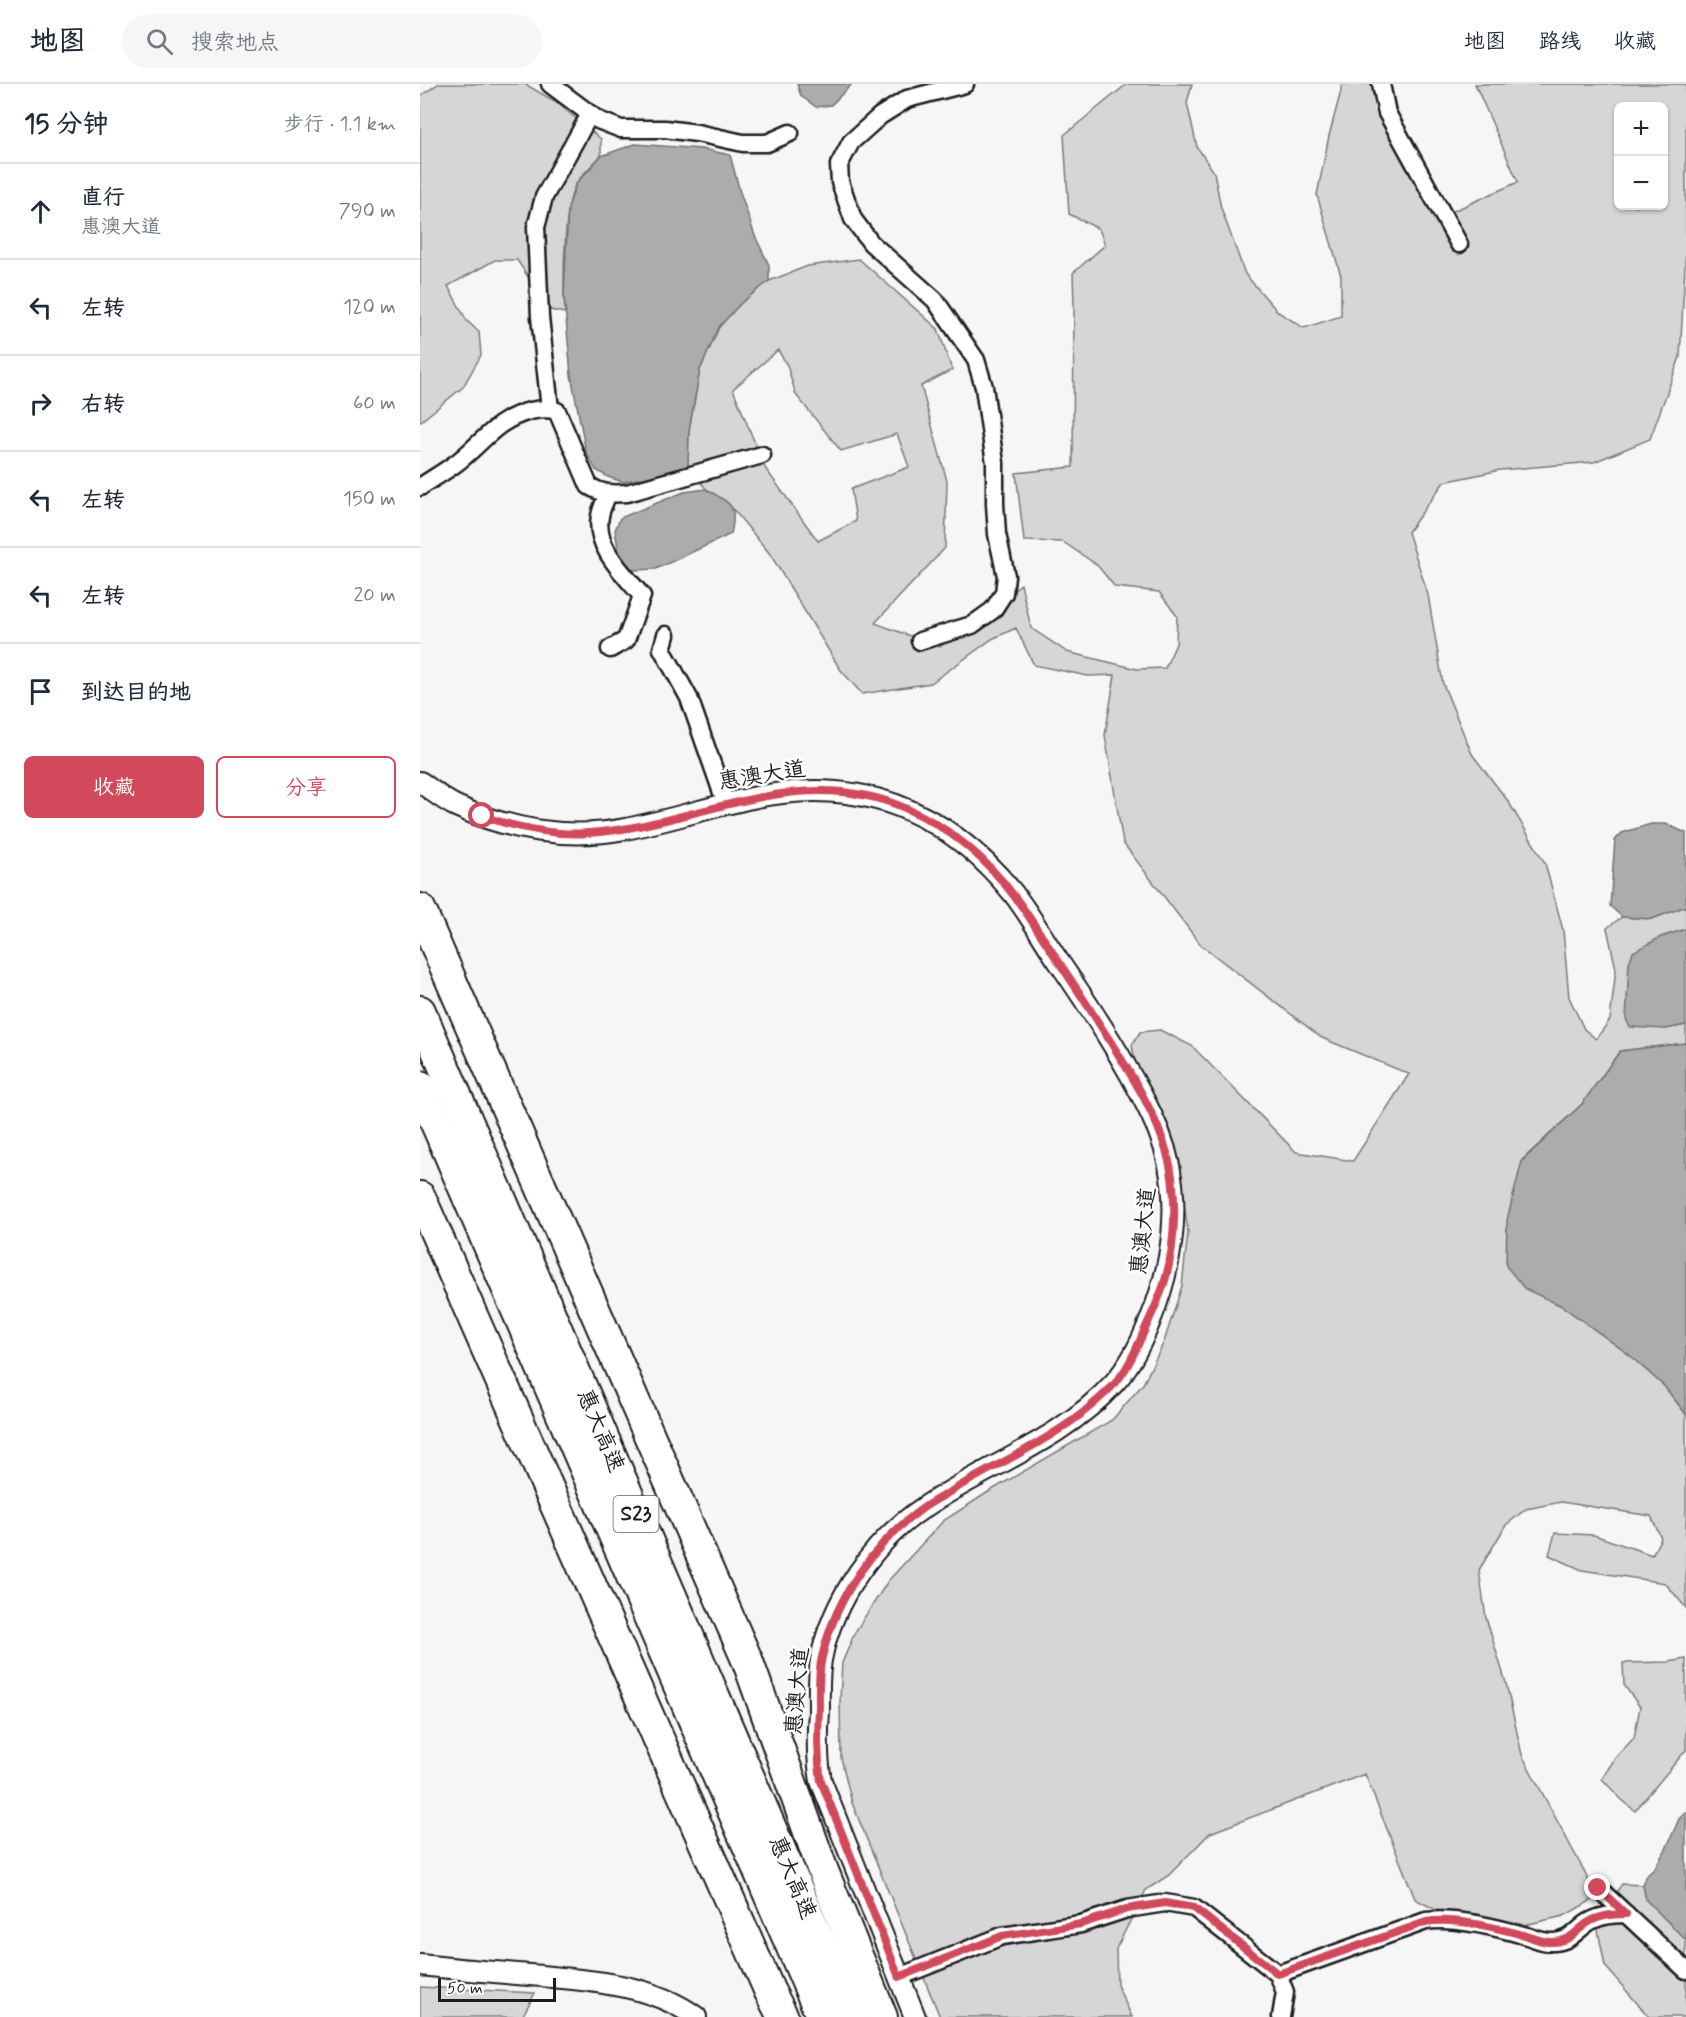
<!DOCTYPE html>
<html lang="zh">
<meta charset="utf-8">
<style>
:root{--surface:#fff;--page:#f6f6f7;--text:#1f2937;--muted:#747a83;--line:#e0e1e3;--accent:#d1495b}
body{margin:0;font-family:Mynerve,"LXGW WenKai TC",sans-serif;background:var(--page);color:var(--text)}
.controls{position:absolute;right:18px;top:18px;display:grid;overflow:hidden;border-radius:9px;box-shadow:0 2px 4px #0004}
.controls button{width:54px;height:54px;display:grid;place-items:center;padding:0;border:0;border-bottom:2px solid var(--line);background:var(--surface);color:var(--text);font:30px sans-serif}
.scale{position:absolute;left:18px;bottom:15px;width:118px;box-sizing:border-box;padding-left:6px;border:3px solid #1c1c1c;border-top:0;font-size:16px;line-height:21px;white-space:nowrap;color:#1c1c1c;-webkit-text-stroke:4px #fff;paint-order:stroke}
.stop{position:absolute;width:18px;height:18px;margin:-14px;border:4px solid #d1495b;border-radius:50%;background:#fff}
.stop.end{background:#d1495b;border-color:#fff;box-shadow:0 2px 6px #0008}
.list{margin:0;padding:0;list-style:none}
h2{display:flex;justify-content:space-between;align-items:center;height:78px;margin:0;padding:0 24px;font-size:26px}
h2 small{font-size:20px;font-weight:400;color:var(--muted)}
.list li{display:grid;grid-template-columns:39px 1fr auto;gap:18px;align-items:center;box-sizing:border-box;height:96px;padding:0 24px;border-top:2px solid var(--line)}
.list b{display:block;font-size:22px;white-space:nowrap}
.list p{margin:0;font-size:20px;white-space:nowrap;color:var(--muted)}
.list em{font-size:20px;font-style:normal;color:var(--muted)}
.actions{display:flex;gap:12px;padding:18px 24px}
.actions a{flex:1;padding:14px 0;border:2px solid var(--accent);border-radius:9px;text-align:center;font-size:21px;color:var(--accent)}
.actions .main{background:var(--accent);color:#fff}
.icon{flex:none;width:33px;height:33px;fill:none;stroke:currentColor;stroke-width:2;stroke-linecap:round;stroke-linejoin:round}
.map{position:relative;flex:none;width:1266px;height:1933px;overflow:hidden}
header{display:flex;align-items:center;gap:36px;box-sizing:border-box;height:84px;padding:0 30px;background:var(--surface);border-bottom:2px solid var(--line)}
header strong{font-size:28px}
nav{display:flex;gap:33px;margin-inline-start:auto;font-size:21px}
.search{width:420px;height:54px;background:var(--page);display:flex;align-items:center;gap:15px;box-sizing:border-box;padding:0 21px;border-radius:33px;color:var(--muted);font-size:22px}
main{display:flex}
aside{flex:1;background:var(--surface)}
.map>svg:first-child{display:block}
</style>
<header>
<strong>地图</strong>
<div class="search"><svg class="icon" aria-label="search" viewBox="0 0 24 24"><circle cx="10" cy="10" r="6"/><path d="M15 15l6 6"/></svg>搜索地点</div>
<nav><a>地图</a><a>路线</a><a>收藏</a></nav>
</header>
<main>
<aside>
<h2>15 分钟<small>步行 · 1.1 km</small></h2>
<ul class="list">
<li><svg class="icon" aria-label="ahead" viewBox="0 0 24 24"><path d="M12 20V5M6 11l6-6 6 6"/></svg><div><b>直行</b><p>惠澳大道</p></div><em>790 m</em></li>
<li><svg class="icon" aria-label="left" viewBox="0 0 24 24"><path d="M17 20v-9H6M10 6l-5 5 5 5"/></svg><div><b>左转</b></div><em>120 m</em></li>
<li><svg class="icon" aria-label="right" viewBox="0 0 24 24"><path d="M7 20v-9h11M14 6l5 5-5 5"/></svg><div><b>右转</b></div><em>60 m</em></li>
<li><svg class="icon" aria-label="left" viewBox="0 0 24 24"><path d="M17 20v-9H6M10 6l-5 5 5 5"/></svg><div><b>左转</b></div><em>150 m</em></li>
<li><svg class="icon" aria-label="left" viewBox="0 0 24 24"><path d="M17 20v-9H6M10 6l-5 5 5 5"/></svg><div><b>左转</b></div><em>20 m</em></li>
<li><svg class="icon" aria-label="arrive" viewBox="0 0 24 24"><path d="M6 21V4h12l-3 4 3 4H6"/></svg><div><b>到达目的地</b></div></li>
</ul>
<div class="actions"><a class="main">收藏</a><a>分享</a></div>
</aside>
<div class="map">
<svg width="1266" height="1933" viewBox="0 0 1266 1933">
<rect width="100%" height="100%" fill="#f6f6f6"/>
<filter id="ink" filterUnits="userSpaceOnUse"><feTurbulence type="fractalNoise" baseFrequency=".0167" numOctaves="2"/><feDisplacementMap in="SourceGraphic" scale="12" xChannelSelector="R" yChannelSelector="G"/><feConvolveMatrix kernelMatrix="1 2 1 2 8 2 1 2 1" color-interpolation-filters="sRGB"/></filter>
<g filter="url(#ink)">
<g fill="#d6d6d6" stroke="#797979" stroke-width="1.5" fill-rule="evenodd">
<path d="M18,0h87l31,18 45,37v17c-8,8 -19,18 -25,28 -13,21 -13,103 -11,129l-15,-3 -33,-50h-22l-47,26 19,35 12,11 2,23 -18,32 -43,35v-326z"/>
<path d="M707,0h65l-5,19 10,44 17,25 7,36 24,66 33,38 26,16 37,-12v-40l-24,-81 12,-59 12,-45v-7h45l10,52 44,81 78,-35 -43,-98h211v164l-6,109 -30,82 -56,23 -94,8 -56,12 -36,50 20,63 15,89 29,70 36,47 37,62 18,67 6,67 15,32 12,10 14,-19 6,-51 -9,-41 15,-11 30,2 34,-13v23l-25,8 4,92 21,-4v18l-66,8 -38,53 -60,56 3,128 37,18 65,47 37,33 22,28v194l-21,-25 -83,-13 -33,-15 6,-22 39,2 58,20 9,-17 -10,-22 -90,-14 -35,7 -20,16 -27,45 7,48 20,65 16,72 62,116 12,27 -32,18 -53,12 -73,-17 -23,-12 -50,-125 -155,59 -41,42 -23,15 -30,59 1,36 15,32h-192l-88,-214 -11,-45 -1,-58 2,-37 13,-31 33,-51 55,-60 47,-30 122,-71 31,-36 21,-42 18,-56 6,-54 -7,-49 -45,-116 -4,-22 8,-13 20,-2 32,16 104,106 57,9 56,-87 -87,-36 -121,-93 -78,-102 -18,-108 10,-60 -27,1 -54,-11 -18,-37 -24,11 -61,44 -69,11 -22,-25 -70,-115 -42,-51 -22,-14 -18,-23 1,-36 11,-60 19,-43 22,-24 28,-22 39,-15 51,-7 79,70 14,41 -31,16 26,95 -2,67 -70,75 65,24 81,-63 10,44 36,24 70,17 28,-1 11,-24 1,-28 -18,-24 -44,-5 -18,-22 -34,-23 -39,-1 -8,-68 57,-6 1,-162 -1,-32 32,-28 -6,-16 -30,-15 -5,-79zM1198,22h46v100h-46zM358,266l9,15 9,30 45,56 56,-17 12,33 -58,22 5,32 -38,20 -53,-73 -32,-79z"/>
<polygon points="1266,1575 1266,1666 1215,1727 1201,1715 1182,1695 1195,1674 1214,1654 1220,1623 1204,1601 1203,1579 1249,1578"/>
<polygon points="1202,1800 1223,1801 1226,1816 1266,1856 1266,1933 1229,1933 1185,1882 1176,1836"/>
<polygon points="0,1903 115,1909 102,1933 0,1933"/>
</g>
<g fill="#acacac" stroke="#727272" stroke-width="1.5">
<polygon points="377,0 432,0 411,21 396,23 381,12"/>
<polygon points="215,60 282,65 310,71 320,108 335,152 349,181 349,197 321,219 299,243 280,286 269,346 268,382 262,386 203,398 188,393 176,386 166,368 151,291 144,212 148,124 156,100 181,72"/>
<path d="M286,405c24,15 32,14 25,45l-75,35 -22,1 -14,-11 -5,-29 5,-12 64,-26z"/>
<polygon points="1231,740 1246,740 1266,749 1266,822 1232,835 1202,833 1190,822 1195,756 1202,749"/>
<polygon points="1266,845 1266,941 1245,945 1210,943 1206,935 1209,879 1213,868 1241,853"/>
<polygon points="1266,959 1266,1330 1244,1302 1207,1269 1142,1222 1105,1205 1086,1182 1087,1136 1102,1077 1162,1020 1200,967"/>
<polygon points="1266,1728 1266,1856 1226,1816 1223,1801 1225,1793 1234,1785 1246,1765 1259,1735"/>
</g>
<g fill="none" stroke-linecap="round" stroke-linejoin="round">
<defs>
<g id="minor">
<polyline points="130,0 178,36 201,45 245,45 277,49 323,59 347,59 370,49"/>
<polyline points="961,0 967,29 1039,160"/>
<polyline points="130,325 120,233 116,143 124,113 170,30"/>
<path d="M0,403c12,-8 24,-15 35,-23 27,-20 40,-44 75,-53 9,-2 17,-3 27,0l32,75c13,8 23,8 38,7l135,-38"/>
<path d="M188,410c-3,7 -7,15 -8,22 -6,31 24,58 42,80l-16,44 -16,9"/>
<polyline points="246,551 242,565 269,614 306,720"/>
<polyline points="500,557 552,541 573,526 584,509 586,492 577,450 575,420 575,379 564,303 556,276 515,216 451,159 433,135 420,98 419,81 431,58 460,32 487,15 545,0"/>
<polyline points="1178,1804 1266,1886"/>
<path d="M858,1890l148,-53c28,-4 73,7 101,15 10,3 17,7 27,6 16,-1 20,-9 32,-18 11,-8 26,-10 40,-10"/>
<polyline points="479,1893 582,1852 661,1840 707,1825 745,1819 774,1824 858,1890 865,1908 861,1933"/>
</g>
<g id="tertiary">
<path d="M0,698c12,8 23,18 36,24 53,24 112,34 169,23 43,-8 84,-22 127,-31 106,-23 193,11 261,95 18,23 32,49 48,72 33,48 65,97 90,149 23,46 27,92 18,143 -7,38 -28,97 -55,126 -50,56 -126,82 -188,123 -51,33 -94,94 -105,154 -3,17 -2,35 -2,52 -2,24 -2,46 2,69l94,236"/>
<path d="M0,1881c37,4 73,7 110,10 55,5 120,8 166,42"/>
</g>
<g id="motorway">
<polyline points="0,825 328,1578 403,1787 462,1933"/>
<polyline points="0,927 432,1933"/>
<polyline points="0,1002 402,1933"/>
<polyline points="0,1113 350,1908 363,1933"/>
</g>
</defs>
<use href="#minor" stroke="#1c1c1c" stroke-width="21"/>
<use href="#tertiary" stroke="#1c1c1c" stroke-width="24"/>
<use href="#motorway" stroke="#1c1c1c" stroke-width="34"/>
<use href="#minor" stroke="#fff" stroke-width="16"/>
<use href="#tertiary" stroke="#fff" stroke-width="20"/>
<use href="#motorway" stroke="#fff" stroke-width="30"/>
</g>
</g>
<g fill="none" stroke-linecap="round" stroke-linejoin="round" filter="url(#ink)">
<path stroke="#d1495b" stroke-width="8" d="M62,732c33,11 69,20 106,17 109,-7 206,-72 317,-25 43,18 82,51 109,88 12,15 22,32 33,48 15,23 31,46 46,70 27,44 59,88 74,139 11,38 9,92 -3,131 -6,18 -15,36 -23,54 -6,14 -14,31 -24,43 -10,12 -25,24 -37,34 -37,28 -82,49 -122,72 -11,7 -24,13 -35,21 -50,36 -87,89 -101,149 -4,16 -3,33 -3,50 -1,26 -2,48 2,74l78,196 103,-41 79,-12 46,-15 38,-6 29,5 84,66 148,-52c28,-5 73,6 101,14 10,3 17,7 27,6 16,-1 20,-9 32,-18 11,-8 26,-10 40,-10l-28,-26"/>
</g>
<g text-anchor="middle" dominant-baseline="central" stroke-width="5" stroke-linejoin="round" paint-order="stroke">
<rect fill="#fff" stroke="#606060" stroke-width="1.5" x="193.5" y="1412" width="45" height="36" rx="4.5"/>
<g font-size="21" font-weight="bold" fill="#1c1c1c">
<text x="216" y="1430">S23</text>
</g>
<g font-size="22" fill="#1c1c1c" stroke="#fff">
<text transform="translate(342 692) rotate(-9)">惠澳大道</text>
<text transform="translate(724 1147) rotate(-84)">惠澳大道</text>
<text transform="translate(180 1347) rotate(67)">惠大高速</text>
<text transform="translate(378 1607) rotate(-85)">惠澳大道</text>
<text transform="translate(372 1794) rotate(67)">惠大高速</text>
</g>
</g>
</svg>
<div class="controls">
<button>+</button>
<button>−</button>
</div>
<div class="scale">50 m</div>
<div class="stop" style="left:62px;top:732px"></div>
<div class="stop end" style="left:1178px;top:1804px"></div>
</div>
</main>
